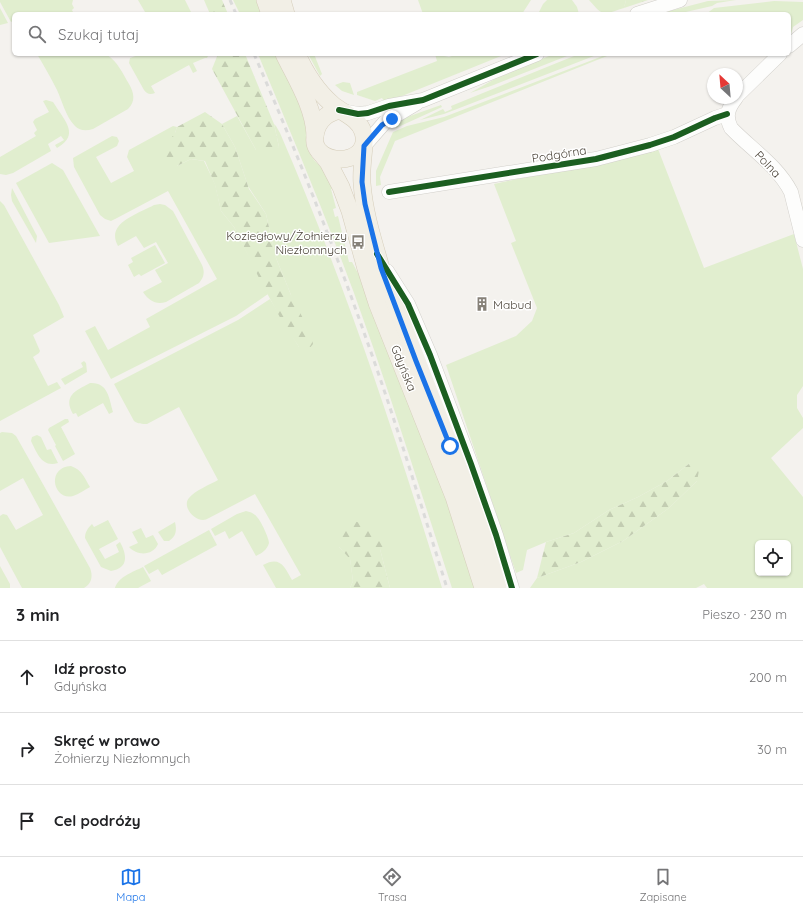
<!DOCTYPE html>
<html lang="pl">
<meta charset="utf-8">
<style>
:root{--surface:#fff;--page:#f2f2f2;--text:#202124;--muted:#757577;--line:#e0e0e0;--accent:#1a73e8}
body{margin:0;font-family:Quicksand,sans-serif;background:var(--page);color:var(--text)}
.controls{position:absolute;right:12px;bottom:12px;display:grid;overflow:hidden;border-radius:6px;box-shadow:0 1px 3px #0004}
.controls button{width:36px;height:36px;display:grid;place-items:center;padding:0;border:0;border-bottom:1px solid var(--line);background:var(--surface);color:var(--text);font:20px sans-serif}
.compass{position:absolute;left:707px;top:68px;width:36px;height:36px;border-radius:50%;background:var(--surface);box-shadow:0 1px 3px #0004;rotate:334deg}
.stop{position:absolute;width:12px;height:12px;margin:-9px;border:3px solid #1a73e8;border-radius:50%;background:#fff}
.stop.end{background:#1a73e8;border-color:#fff;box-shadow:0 1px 4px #0008}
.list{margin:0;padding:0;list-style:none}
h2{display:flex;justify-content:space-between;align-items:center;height:52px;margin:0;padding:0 16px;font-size:17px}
h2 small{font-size:13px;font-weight:400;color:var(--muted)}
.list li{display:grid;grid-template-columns:26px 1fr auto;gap:12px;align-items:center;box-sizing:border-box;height:72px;padding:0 16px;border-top:1px solid var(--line)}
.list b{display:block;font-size:15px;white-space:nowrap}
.list p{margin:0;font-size:13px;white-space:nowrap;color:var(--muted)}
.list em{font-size:13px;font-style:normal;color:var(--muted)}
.icon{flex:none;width:22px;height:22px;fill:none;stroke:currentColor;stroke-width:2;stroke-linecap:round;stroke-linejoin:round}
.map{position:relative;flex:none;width:803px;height:588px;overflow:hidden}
.search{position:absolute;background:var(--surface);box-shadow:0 1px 3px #0004;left:12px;right:12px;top:12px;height:44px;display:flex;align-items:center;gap:10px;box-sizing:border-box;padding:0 14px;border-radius:6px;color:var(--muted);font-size:15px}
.sheet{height:268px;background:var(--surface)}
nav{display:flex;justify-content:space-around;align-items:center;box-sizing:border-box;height:56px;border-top:1px solid var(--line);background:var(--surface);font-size:11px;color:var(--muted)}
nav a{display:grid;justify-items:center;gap:2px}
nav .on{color:var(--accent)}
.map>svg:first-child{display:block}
</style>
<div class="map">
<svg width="803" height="588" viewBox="0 0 803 588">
<defs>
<pattern id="forest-firs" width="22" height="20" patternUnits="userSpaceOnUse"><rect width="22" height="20" fill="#e1eecf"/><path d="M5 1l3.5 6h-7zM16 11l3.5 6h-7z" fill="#c3cdb2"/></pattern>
</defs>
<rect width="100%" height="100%" fill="#f4f2ee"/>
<g fill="#e1eecf" fill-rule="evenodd">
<polygon points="0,0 73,0 72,4 74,8 72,10 74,14 14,14 14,20 11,22 0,2"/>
<polygon points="138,0 185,0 192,14 152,14 145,12"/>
<polygon points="233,0 259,0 264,14 240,14"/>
<polygon points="418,0 531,0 522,14 423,14"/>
<polygon points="547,0 572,0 577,7 579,14 538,14 543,4"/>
<path d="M589,0h37l-2,8c-22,7 -20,9 -35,-8z"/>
<polygon points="736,0 717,3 712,6 677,14 658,14 708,1"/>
<polygon points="774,1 803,2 803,20 793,27 789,41 789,14 706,14 714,8"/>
<polygon points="0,8 8,23 0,25"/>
<path d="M37,54c11,0 65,-2 70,1 11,7 16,19 22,29 5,9 7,17 -1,25l-35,20c-7,2 -13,2 -18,-3 -9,-9 -13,-25 -18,-36 -6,-12 -13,-24 -20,-36z"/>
<path d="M141,54h68l-2,4h-2l-12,5 4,8 -4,2 -4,-8 -38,21 4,7c-5,2 -8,1 -11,-3l-15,-27 1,-5z"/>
<path d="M258,54h20l16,35 13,39 -1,12 3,12 5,8 7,7 13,20 -3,2 5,19 -3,1 2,8 3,-1 11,46h3l8,15 63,154 54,157h-25c-32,-99 -63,-198 -98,-295 -30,-81 -63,-160 -96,-239z"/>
<polygon points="308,54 314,54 322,74 320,76"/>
<polygon points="435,54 449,57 458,54 506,54 402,96 384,101 382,98 375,101 357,95 357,92 437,61"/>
<polygon points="554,54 572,54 491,86 470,93 500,76"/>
<polygon points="579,54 599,54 444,114 420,120 443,109 445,112 452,109 451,106"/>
<polygon points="608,54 612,54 395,141 380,177 381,185 376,186 376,171 393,132 407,126 444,117"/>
<polygon points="343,82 350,83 354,95 342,91 335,85"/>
<path d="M46,100l7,2 2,3c10,16 25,30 2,43l-2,-3 9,-5 -3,-4 -13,8 3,7 -38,22 -7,2 -6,-1v-17l36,-21 -2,-3 3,-3 -4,-8 2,-3 14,-7 -6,-11z"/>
<polygon points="441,105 442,107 396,128 393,123 396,121"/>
<path d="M237,116l19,34 23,-3 -5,-23 2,2 4,7c64,148 115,301 162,455h-52l-10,-39 -41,-2 11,11 3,23 -3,7h-74l-13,-23c17,-9 21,1 29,15l9,-5 -46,-81 -46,24c-2,1 -4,2 -6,2 -10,0 -21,-14 -14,-22 5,-7 22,-14 29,-18l-39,-73 -32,17c-5,0 -9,0 -13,-3l-20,-37 124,-64 32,-21 29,48 -8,-52 -15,-37 -10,-44 -18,-28 -13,-39 -13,-23z"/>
<polygon points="173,126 177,127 175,133 177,166 191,159 204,161 215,184 221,211 234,227 268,294 236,316 111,379 85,331 95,326 108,350 150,327 146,319 217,279 168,191 117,218 111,221 105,219 100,215 74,167 73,158 112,136 117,137 119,141 117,146 96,157 111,183 134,171 127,157 129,150"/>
<path d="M658,149l46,119 90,-34 9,35v117l-6,9v13l6,10v10l-32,30 32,39v91h-96l-3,-4 -8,4h-166l7,-10 44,-16 42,-21 46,-33 28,-27 -7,-18 -23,18 -29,16 -29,13 -35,23 -28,9 -19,8 -4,20 -7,3 -70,-208 70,-29 16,-15 5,-13 -26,-65 5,-2 -22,-57zM758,543h30v30h-30z"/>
<polygon points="52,163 63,170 100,236 49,243 16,183"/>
<polygon points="12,188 37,236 36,243 12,201 11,195"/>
<polygon points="0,201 4,205 59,305 64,317 33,335 40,351 39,353 33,357 48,386 57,382 61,388 0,421"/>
<path d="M160,204l5,1 8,6 29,54c3,7 2,12 -3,18l-33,19c-10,3 -17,-1 -23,-10l19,-10 -7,-12 13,-7 -12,-21 -12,6 -8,-12 -18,10c-13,-23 20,-32 36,-41z"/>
<polygon points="155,245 165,263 141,276 139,274 134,277 128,265 133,262 131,258"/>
<polygon points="84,361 86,363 87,372 65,385 61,379 83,367 81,363"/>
<path d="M90,383c18,-1 19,15 23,29l-4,2 -6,-11 -25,14 -2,-4 -3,1c-10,-18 2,-23 17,-31z"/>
<polygon points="65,419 68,419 69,422 61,427 75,454 63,461 55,446 56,445 48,430 49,428"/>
<path d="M2,432l10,1 4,3 74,132c3,8 2,15 -6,20h-62l-22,-41v-31l3,-2 4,1 9,15 27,-15 -20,-37 -23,13v-58z"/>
<path d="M37,435l4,2 6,13 4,-1 7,14c-16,5 -21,-10 -27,-22l1,-4z"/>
<path d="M71,466c11,4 13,11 19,21 -6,3 -11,7 -17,9 -20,5 -27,-29 -2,-30z"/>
<path d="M246,511c4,1 8,2 11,6 4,4 12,21 12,26 -2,7 -7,10 -13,13l-14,-25 -13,8 -4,-8 -10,5 -4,-7 26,-15z"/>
<path d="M108,520l10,19 -19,10 6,10 14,-7 -3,-7 4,-3c7,13 9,26 -9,29l-10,-4 -16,-29c0,-6 3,-10 7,-14l2,3z"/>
<path d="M175,522c2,9 1,14 -6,19h-5l-6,-9z"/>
<path d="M141,528l5,10 7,-3 5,9c-5,12 -21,12 -29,3l9,-4 -6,-11z"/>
<polygon points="209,530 217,545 162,575 158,569 149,574 144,566"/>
<polygon points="0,566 10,584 10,588 0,588"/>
<path d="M143,567l8,14 -13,7h-23c3,-11 18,-16 28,-21z"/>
</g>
<g fill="url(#forest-firs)">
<polygon points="204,0 222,0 228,14 210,14"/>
<polygon points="626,0 648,0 624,8"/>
<polygon points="218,54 245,54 274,124 279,147 267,152 256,150 212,69"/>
<polygon points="205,112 222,124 235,147 249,189 266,214 276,258 291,295 311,334 313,344 309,349 299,347 283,323 261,282 234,227 221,211 215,185 205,161 191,159 177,166 163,162 161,152 175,133 177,127"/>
<polygon points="690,463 700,465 697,481 669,508 623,541 581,562 537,578 546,542 574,533 609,510 638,497 667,481"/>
<path d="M353,521c17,4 29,6 37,23l-10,5 10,39h-40l3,-7 -3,-22 -11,-12 -1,-13z"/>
</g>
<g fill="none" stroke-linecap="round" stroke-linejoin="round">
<defs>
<g id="minor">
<polyline points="637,14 680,0"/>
<polyline points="789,46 803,34"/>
<polyline points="737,96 780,54"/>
<path d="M736,98c-8,10 -11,18 -5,30 20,21 46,37 60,64l12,48"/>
<polyline points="342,111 358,114 368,113 389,106 423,100 537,54"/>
<polyline points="364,146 385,122 417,103"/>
<polyline points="389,192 596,159 650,145 674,137 715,118 727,114"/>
<polyline points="387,271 408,304 430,355 471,464 496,535 512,588"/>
</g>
<g id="major">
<polyline points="265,0 270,14"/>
<polyline points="282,0 286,14"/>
<path d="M284,54c12,25 30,53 31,81"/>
<path d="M297,54c8,18 20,37 35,50 10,9 27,14 31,28 8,26 -26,35 -43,20 -10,-9 -4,-28 5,-35 4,-4 9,-5 14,-7"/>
<path d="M364,146c-1,13 -3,25 -2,37 2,29 11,57 19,85l78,201 23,65 16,54"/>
<polyline points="319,151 328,162 341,187 350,211 366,269 377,303 454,497 483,588"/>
</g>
</defs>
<use href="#minor" stroke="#d2d0cb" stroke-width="15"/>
<use href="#major" stroke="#d6cebb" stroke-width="18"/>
<use href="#minor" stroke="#fdfdfc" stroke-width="14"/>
<use href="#major" stroke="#f2efe6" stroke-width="17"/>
<g stroke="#dbdbda" stroke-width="3" stroke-dasharray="5 5" stroke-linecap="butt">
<polyline points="230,0 236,14"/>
<path d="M254,54c41,94 79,190 113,287 29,81 54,164 80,247"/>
</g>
<defs>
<g id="cycleway">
<polyline points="339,110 358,114 368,113 389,106 423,100 537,54"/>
<polyline points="389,192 596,159 650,145 674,137 715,118 727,114"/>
<polyline points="377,254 408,304 430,355 471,464 496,535 512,588"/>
</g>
</defs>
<use href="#cycleway" stroke="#fff" stroke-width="8"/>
<use href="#cycleway" stroke="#1b5e20" stroke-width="6"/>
</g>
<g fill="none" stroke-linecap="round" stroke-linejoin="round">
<polyline stroke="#1a73e8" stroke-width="5" points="392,119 382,125 364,146 362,182 365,204 381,268 416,361 450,446"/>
</g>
<defs>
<symbol id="bus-bare" viewBox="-9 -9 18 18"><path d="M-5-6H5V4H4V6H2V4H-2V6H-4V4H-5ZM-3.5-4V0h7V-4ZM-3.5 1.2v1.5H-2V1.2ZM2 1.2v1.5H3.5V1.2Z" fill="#868178" stroke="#fff" stroke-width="2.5" paint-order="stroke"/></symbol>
<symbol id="building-bare" viewBox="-9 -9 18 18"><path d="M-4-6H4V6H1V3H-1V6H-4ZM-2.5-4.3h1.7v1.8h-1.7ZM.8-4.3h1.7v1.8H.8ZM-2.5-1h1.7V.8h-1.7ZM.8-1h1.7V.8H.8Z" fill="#868178" stroke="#fff" stroke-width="2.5" paint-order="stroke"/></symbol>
</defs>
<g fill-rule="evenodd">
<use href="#bus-bare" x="348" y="232" width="20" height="20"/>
<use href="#building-bare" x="472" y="294" width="20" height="20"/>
</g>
<g text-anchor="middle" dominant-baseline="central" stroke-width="3" stroke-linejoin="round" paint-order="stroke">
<g font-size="12" fill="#4b4439" stroke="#fff">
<text transform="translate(559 154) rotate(-9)">Podgórna</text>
<text transform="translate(768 164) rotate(47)">Polna</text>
<text transform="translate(404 368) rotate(68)">Gdyńska</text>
</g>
<g font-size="12" fill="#4b4439" stroke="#fff" text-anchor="end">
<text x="347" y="235">Koziegłowy/Żołnierzy<tspan x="347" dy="14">Niezłomnych</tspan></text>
<text x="493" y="304" text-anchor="start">Mabud</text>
</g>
</g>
</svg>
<div class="controls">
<button><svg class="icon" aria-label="locate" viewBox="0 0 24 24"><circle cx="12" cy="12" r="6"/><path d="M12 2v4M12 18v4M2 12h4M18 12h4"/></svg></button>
</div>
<svg class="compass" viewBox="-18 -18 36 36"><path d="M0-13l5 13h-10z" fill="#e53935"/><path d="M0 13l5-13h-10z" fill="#757577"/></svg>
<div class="stop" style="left:450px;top:446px"></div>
<div class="stop end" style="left:392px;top:119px"></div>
<div class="search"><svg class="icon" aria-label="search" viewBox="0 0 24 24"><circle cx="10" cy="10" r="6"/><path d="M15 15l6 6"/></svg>Szukaj tutaj</div>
</div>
<section class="sheet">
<h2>3 min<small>Pieszo · 230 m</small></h2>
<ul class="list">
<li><svg class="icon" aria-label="ahead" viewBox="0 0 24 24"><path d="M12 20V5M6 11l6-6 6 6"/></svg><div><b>Idź prosto</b><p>Gdyńska</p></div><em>200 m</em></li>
<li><svg class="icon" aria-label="right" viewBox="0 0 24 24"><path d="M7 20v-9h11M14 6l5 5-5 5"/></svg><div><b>Skręć w prawo</b><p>Żołnierzy Niezłomnych</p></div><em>30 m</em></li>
<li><svg class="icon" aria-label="arrive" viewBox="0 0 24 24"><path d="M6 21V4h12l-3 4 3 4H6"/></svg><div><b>Cel podróży</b></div></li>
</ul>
</section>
<nav>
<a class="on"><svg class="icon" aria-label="map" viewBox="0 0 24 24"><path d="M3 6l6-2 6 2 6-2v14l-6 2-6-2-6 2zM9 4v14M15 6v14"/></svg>Mapa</a>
<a><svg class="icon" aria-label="directions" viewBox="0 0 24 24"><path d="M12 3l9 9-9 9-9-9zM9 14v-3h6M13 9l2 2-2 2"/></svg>Trasa</a>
<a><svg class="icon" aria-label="saved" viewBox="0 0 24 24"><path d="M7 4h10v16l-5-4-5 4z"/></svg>Zapisane</a>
</nav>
